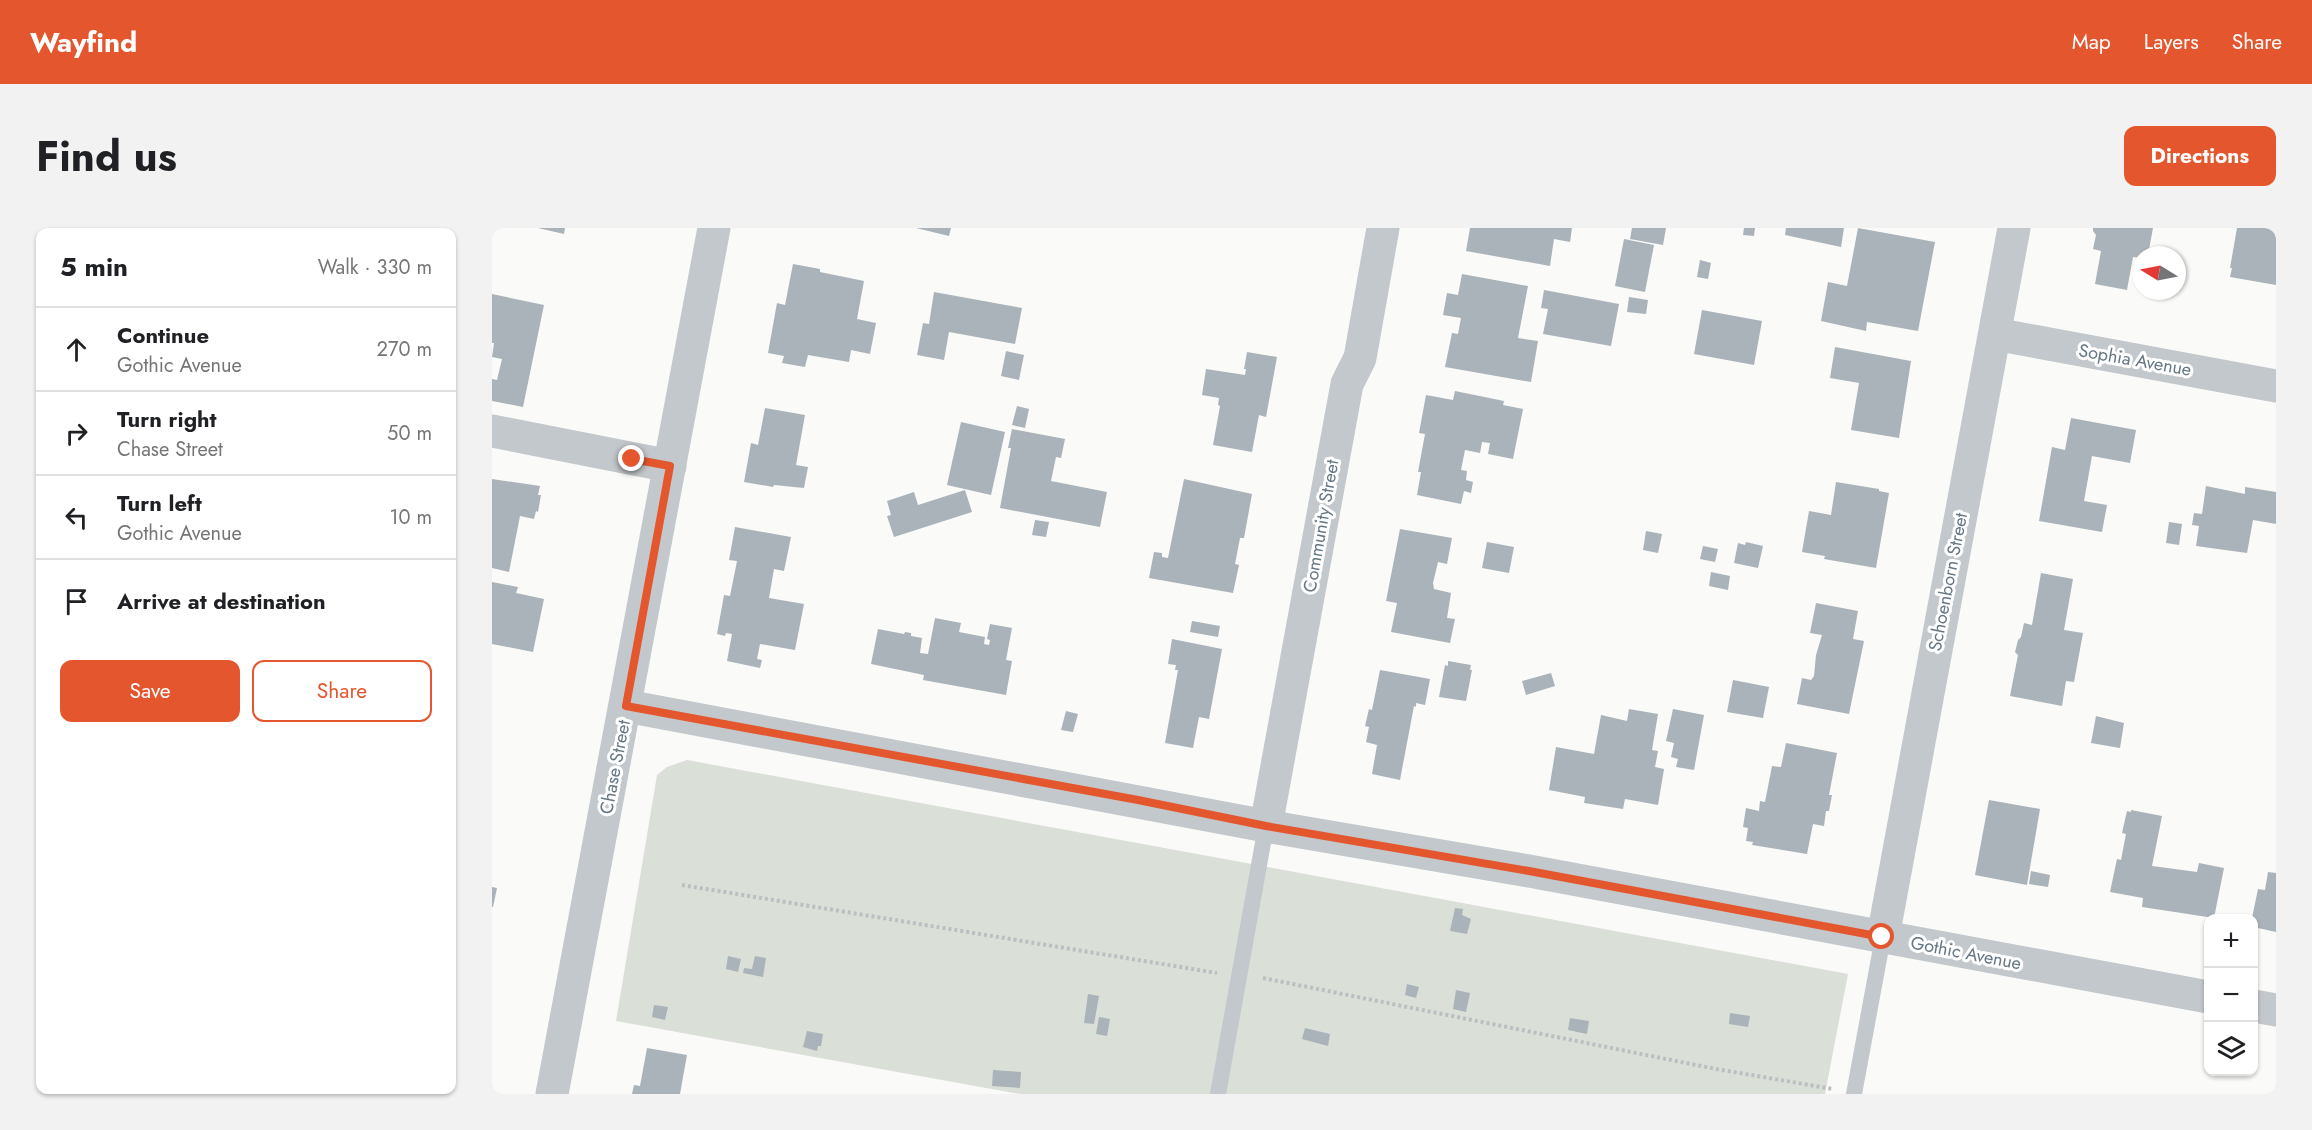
<!DOCTYPE html>
<meta charset="utf-8">
<style>
:root{--surface:#fff;--page:#f2f2f2;--text:#202124;--muted:#757577;--line:#e0e0e0;--accent:#e4572e}
body{margin:0;font-family:Jost,sans-serif;background:var(--page);color:var(--text)}
.controls{position:absolute;right:18px;bottom:18px;display:grid;overflow:hidden;border-radius:12px;box-shadow:0 2px 4px #0004}
.controls button{width:54px;height:54px;display:grid;place-items:center;padding:0;border:0;border-bottom:2px solid var(--line);background:var(--surface);color:var(--text);font:30px sans-serif}
.compass{position:absolute;left:1640px;top:18px;width:54px;height:54px;border-radius:50%;background:var(--surface);box-shadow:0 2px 4px #0004;rotate:280deg}
.stop{position:absolute;width:18px;height:18px;margin:-14px;border:4px solid #e4572e;border-radius:50%;background:#fff}
.stop.end{background:#e4572e;border-color:#fff;box-shadow:0 2px 6px #0008}
.list{margin:0;padding:0;list-style:none}
h2{display:flex;justify-content:space-between;align-items:center;height:78px;margin:0;padding:0 24px;font-size:26px}
h2 small{font-size:20px;font-weight:400;color:var(--muted)}
.list li{display:grid;grid-template-columns:39px 1fr auto;gap:18px;align-items:center;box-sizing:border-box;height:84px;padding:0 24px;border-top:2px solid var(--line)}
.list b{display:block;font-size:22px;white-space:nowrap}
.list p{margin:0;font-size:20px;white-space:nowrap;color:var(--muted)}
.list em{font-size:20px;font-style:normal;color:var(--muted)}
.actions{display:flex;gap:12px;padding:18px 24px}
.actions a{flex:1;padding:14px 0;border:2px solid var(--accent);border-radius:12px;text-align:center;font-size:21px;color:var(--accent)}
.actions .main{background:var(--accent);color:#fff}
.icon{flex:none;width:33px;height:33px;fill:none;stroke:currentColor;stroke-width:2;stroke-linecap:round;stroke-linejoin:round}
.map{position:relative;flex:none;width:1784px;height:866px;overflow:hidden;border-radius:12px}
header{display:flex;align-items:center;gap:36px;box-sizing:border-box;height:84px;padding:0 30px;background:var(--accent);color:#fff}
header strong{font-size:28px}
nav{display:flex;gap:33px;margin-inline-start:auto;font-size:21px}
.intro{display:flex;align-items:center;justify-content:space-between;box-sizing:border-box;height:144px;padding:0 36px}
h1{margin:0;font-size:42px}
.button{padding:15px 27px;border-radius:12px;background:var(--accent);color:#fff;font-size:21px;font-weight:700}
main{display:flex;gap:36px;padding:0 36px}
aside{flex:1;background:var(--surface);border-radius:12px;box-shadow:0 2px 4px #0004}
.map>svg:first-child{display:block}
</style>
<header>
<strong>Wayfind</strong>
<nav><a>Map</a><a>Layers</a><a>Share</a></nav>
</header>
<div class="intro"><h1>Find us</h1><a class="button">Directions</a></div>
<main>
<aside>
<h2>5 min<small>Walk · 330 m</small></h2>
<ul class="list">
<li><svg class="icon" aria-label="ahead" viewBox="0 0 24 24"><path d="M12 20V5M6 11l6-6 6 6"/></svg><div><b>Continue</b><p>Gothic Avenue</p></div><em>270 m</em></li>
<li><svg class="icon" aria-label="right" viewBox="0 0 24 24"><path d="M7 20v-9h11M14 6l5 5-5 5"/></svg><div><b>Turn right</b><p>Chase Street</p></div><em>50 m</em></li>
<li><svg class="icon" aria-label="left" viewBox="0 0 24 24"><path d="M17 20v-9H6M10 6l-5 5 5 5"/></svg><div><b>Turn left</b><p>Gothic Avenue</p></div><em>10 m</em></li>
<li><svg class="icon" aria-label="arrive" viewBox="0 0 24 24"><path d="M6 21V4h12l-3 4 3 4H6"/></svg><div><b>Arrive at destination</b></div></li>
</ul>
<div class="actions"><a class="main">Save</a><a>Share</a></div>
</aside>
<div class="map">
<svg width="1784" height="866" viewBox="0 0 1784 866">
<rect width="100%" height="100%" fill="#fafaf8"/>
<polygon fill="#dadfd7" points="195,532 1356,746 1333,866 528,866 124,793 165,547 175,539"/>
<g fill="#aab3b9">
<polygon points="46,0 73,0 72,6"/>
<polygon points="424,0 459,0 457,8"/>
<polygon points="978,0 1080,0 1078,14 1062,11 1058,38 974,23"/>
<polygon points="1140,0 1174,0 1171,17 1138,11"/>
<polygon points="1252,0 1263,0 1262,8 1251,7"/>
<polygon points="1294,0 1352,0 1349,19 1293,7"/>
<polygon points="1366,0 1443,14 1426,103 1375,94 1374,103 1329,93 1336,54 1355,58"/>
<polygon points="1601,0 1661,0 1656,27 1649,27 1649,30 1641,29 1635,62 1603,56 1609,23 1601,21 1604,7 1601,3"/>
<polygon points="1745,0 1784,0 1784,57 1738,49 1740,40 1738,40"/>
<polygon points="1132,11 1162,17 1153,64 1123,58"/>
<polygon points="1208,32 1219,35 1216,51 1205,49"/>
<polygon points="301,36 328,41 328,44 372,53 365,91 384,95 378,126 359,122 357,134 316,127 313,139 290,135 292,128 276,125 285,75 293,77"/>
<polygon points="970,46 1036,58 1026,110 1046,113 1039,154 953,139 960,105 966,106 969,90 951,87 955,65 966,67"/>
<polygon points="1052,62 1127,76 1119,118 1051,106 1056,81 1049,80"/>
<polygon points="442,64 530,80 523,116 457,104 452,132 425,127 431,95 437,96"/>
<polygon points="0,66 52,77 31,179 0,173 0,151 5,152 10,131 0,129 2,115 0,115"/>
<polygon points="1137,69 1156,72 1154,86 1135,84"/>
<polygon points="1210,82 1270,93 1262,137 1202,126"/>
<polygon points="1343,119 1419,133 1407,210 1359,202 1367,155 1338,150"/>
<polygon points="514,123 532,127 527,152 509,148"/>
<polygon points="755,124 785,129 774,189 767,187 760,224 721,217 728,178 726,177 727,170 710,167 714,141 753,147 754,141 752,141"/>
<polygon points="963,163 1012,173 1011,177 1031,181 1021,231 996,226 998,215 990,214 988,225 973,222 969,242 975,243 974,252 981,254 979,265 972,263 969,276 925,267 929,244 926,244 933,206 927,205 934,167 961,172"/>
<polygon points="525,178 537,181 533,200 520,197"/>
<polygon points="273,180 313,187 304,237 316,239 312,260 282,257 281,259 252,254 259,215 266,217"/>
<polygon points="1579,190 1644,202 1638,235 1600,228 1592,273 1615,277 1610,304 1547,293 1560,219 1573,222"/>
<polygon points="469,194 513,204 499,267 455,257"/>
<polygon points="520,201 573,211 569,230 564,229 559,253 615,264 608,299 508,280 519,220 516,220"/>
<polygon points="0,251 48,258 46,267 49,267 46,284 44,283 42,291 28,288 17,344 0,340"/>
<polygon points="692,251 760,266 752,310 748,310 743,336 747,337 741,365 657,350 662,324 670,325 670,329 676,330"/>
<polygon points="1344,254 1387,261 1387,263 1397,265 1384,340 1332,331 1333,328 1310,324 1317,283 1339,287"/>
<polygon points="1714,258 1753,266 1753,259 1784,264 1784,296 1761,292 1755,325 1704,318 1707,298 1700,297 1702,285 1710,286"/>
<polygon points="473,262 480,284 402,309 395,288 399,287 395,273 422,264 426,277"/>
<polygon points="543,292 557,294 554,309 540,307"/>
<polygon points="1677,294 1690,296 1687,317 1674,315"/>
<polygon points="243,299 299,309 292,343 282,341 277,370 312,376 303,422 268,416 265,431 270,432 268,440 235,433 240,406 234,405 233,408 225,406 232,367 238,368 245,333 237,332"/>
<polygon points="908,301 960,310 955,336 946,334 941,355 942,361 959,365 955,390 963,391 958,415 899,404 905,375 894,373"/>
<polygon points="1154,303 1170,306 1166,325 1151,322"/>
<polygon points="995,314 1022,319 1017,345 990,340"/>
<polygon points="1254,314 1271,318 1266,340 1242,335 1246,315 1253,317"/>
<polygon points="1211,318 1226,321 1223,334 1208,331"/>
<polygon points="1219,344 1238,348 1236,362 1217,358"/>
<polygon points="1549,345 1581,351 1572,402 1591,405 1582,454 1574,453 1570,478 1518,468 1526,427 1523,424 1526,412 1529,409 1532,395 1540,397"/>
<polygon points="0,354 26,359 24,365 52,371 41,424 0,416"/>
<polygon points="1324,375 1366,383 1361,411 1372,413 1357,486 1305,476 1310,450 1319,452 1322,448 1324,427 1330,407 1318,405"/>
<polygon points="443,390 469,395 467,404 493,409 492,416 497,417 498,412 495,411 498,396 520,400 514,432 520,433 514,467 431,452 432,447 379,436 386,401 412,406 413,404 419,405 419,408 430,410 428,425 436,426"/>
<polygon points="700,393 728,398 726,409 698,404"/>
<polygon points="680,411 730,421 717,491 707,489 701,520 673,515 686,442 683,442 684,437 676,436"/>
<polygon points="956,433 979,437 978,442 980,442 974,473 947,469 953,437 956,438"/>
<polygon points="888,442 938,451 933,477 924,475 924,479 922,478 908,552 880,546 885,517 874,514 877,499 873,498 877,481 880,482"/>
<polygon points="1059,445 1063,458 1034,467 1030,453"/>
<polygon points="1241,452 1277,459 1271,490 1235,484"/>
<polygon points="1137,481 1166,486 1160,522 1166,523 1163,539 1172,541 1166,577 1133,571 1131,581 1092,575 1093,569 1057,562 1064,519 1102,526 1109,487 1135,493"/>
<polygon points="1181,481 1212,487 1202,542 1184,539 1186,531 1179,529 1182,515 1174,513"/>
<polygon points="574,483 586,486 581,504 569,502"/>
<polygon points="1604,488 1632,495 1628,520 1599,515"/>
<polygon points="1294,515 1345,525 1337,567 1340,567 1337,583 1334,583 1332,598 1321,596 1315,626 1260,617 1261,614 1254,613 1256,600 1251,599 1254,580 1267,583 1268,573 1273,574 1280,538 1289,539"/>
<polygon points="1497,572 1548,581 1535,657 1483,647"/>
<polygon points="1639,582 1670,588 1660,638 1705,644 1707,635 1732,640 1722,690 1650,679 1651,670 1618,664 1625,631 1629,632 1634,606 1630,605 1635,583 1639,584"/>
<polygon points="1539,643 1558,647 1556,659 1537,656"/>
<polygon points="1776,644 1784,645 1784,704 1766,700 1766,699 1762,698 1760,690 1766,661 1773,662"/>
<polygon points="0,659 5,660 1,679 0,679"/>
<polygon points="963,680 971,681 970,687 979,691 975,706 958,703"/>
<polygon points="236,728 249,731 246,744 234,741"/>
<polygon points="263,728 274,730 271,749 251,745 252,740 260,741"/>
<polygon points="915,756 927,759 924,770 913,767"/>
<polygon points="964,762 978,765 974,784 961,781"/>
<polygon points="596,766 607,768 602,796 592,795"/>
<polygon points="162,777 176,779 173,792 160,789"/>
<polygon points="1238,785 1258,788 1256,799 1237,796"/>
<polygon points="607,789 618,791 615,808 604,806"/>
<polygon points="1078,790 1097,793 1095,806 1076,802"/>
<polygon points="813,800 838,806 836,818 810,811"/>
<polygon points="315,803 331,806 329,818 326,818 325,823 311,819"/>
<polygon points="155,820 195,827 188,866 140,866 142,857 148,858"/>
<polygon points="501,842 529,844 528,860 500,858"/>
</g>
<g fill="none" stroke-linecap="round" stroke-linejoin="round">
<g stroke="#bbbfc2" stroke-width="4" stroke-dasharray="3 3" stroke-linecap="butt">
<polyline points="190,657 725,745"/>
<polyline points="771,750 1224,841 1341,861"/>
</g>
<g stroke="#c3c8cc" stroke-width="16">
<polyline points="726,866 774,598"/>
<polyline points="1362,866 1391,709"/>
</g>
<g stroke="#c3c8cc" stroke-width="33">
<polyline points="1503,106 1784,158"/>
<polyline points="0,203 178,238"/>
<polyline points="134,478 774,598 1037,643 1716,769"/>
<polyline points="774,598 855,156 868,130 891,0"/>
<polyline points="1391,709 1522,0"/>
<polyline points="1762,778 1784,782"/>
</g>
<polyline stroke="#c3c8cc" stroke-width="33" points="60,866 222,0"/>
</g>
<g fill="none" stroke-linecap="round" stroke-linejoin="round">
<polyline stroke="#e4572e" stroke-width="8" points="140,231 178,238 134,478 646,572 774,598 1037,643 1390,709"/>
</g>
<g text-anchor="middle" dominant-baseline="central" stroke-width="6" stroke-linejoin="round" paint-order="stroke">
<g font-size="18" fill="#657683" stroke="#fff">
<text transform="translate(1643 132) rotate(10)">Sophia Avenue</text>
<text transform="translate(829 298) rotate(-80)">Community Street</text>
<text transform="translate(1456 354) rotate(-79)">Schoenborn Street</text>
<text transform="translate(123 539) rotate(-79)">Chase Street</text>
<text transform="translate(1474 725) rotate(11)">Gothic Avenue</text>
</g>
</g>
</svg>
<div class="controls">
<button>+</button>
<button>−</button>
<button><svg class="icon" aria-label="layers" viewBox="0 0 24 24"><path d="M12 4l9 5-9 5-9-5zM3 14l9 5 9-5"/></svg></button>
</div>
<svg class="compass" viewBox="-18 -18 36 36"><path d="M0-13l5 13h-10z" fill="#e53935"/><path d="M0 13l5-13h-10z" fill="#757577"/></svg>
<div class="stop" style="left:1390px;top:709px"></div>
<div class="stop end" style="left:140px;top:231px"></div>
</div>
</main>
